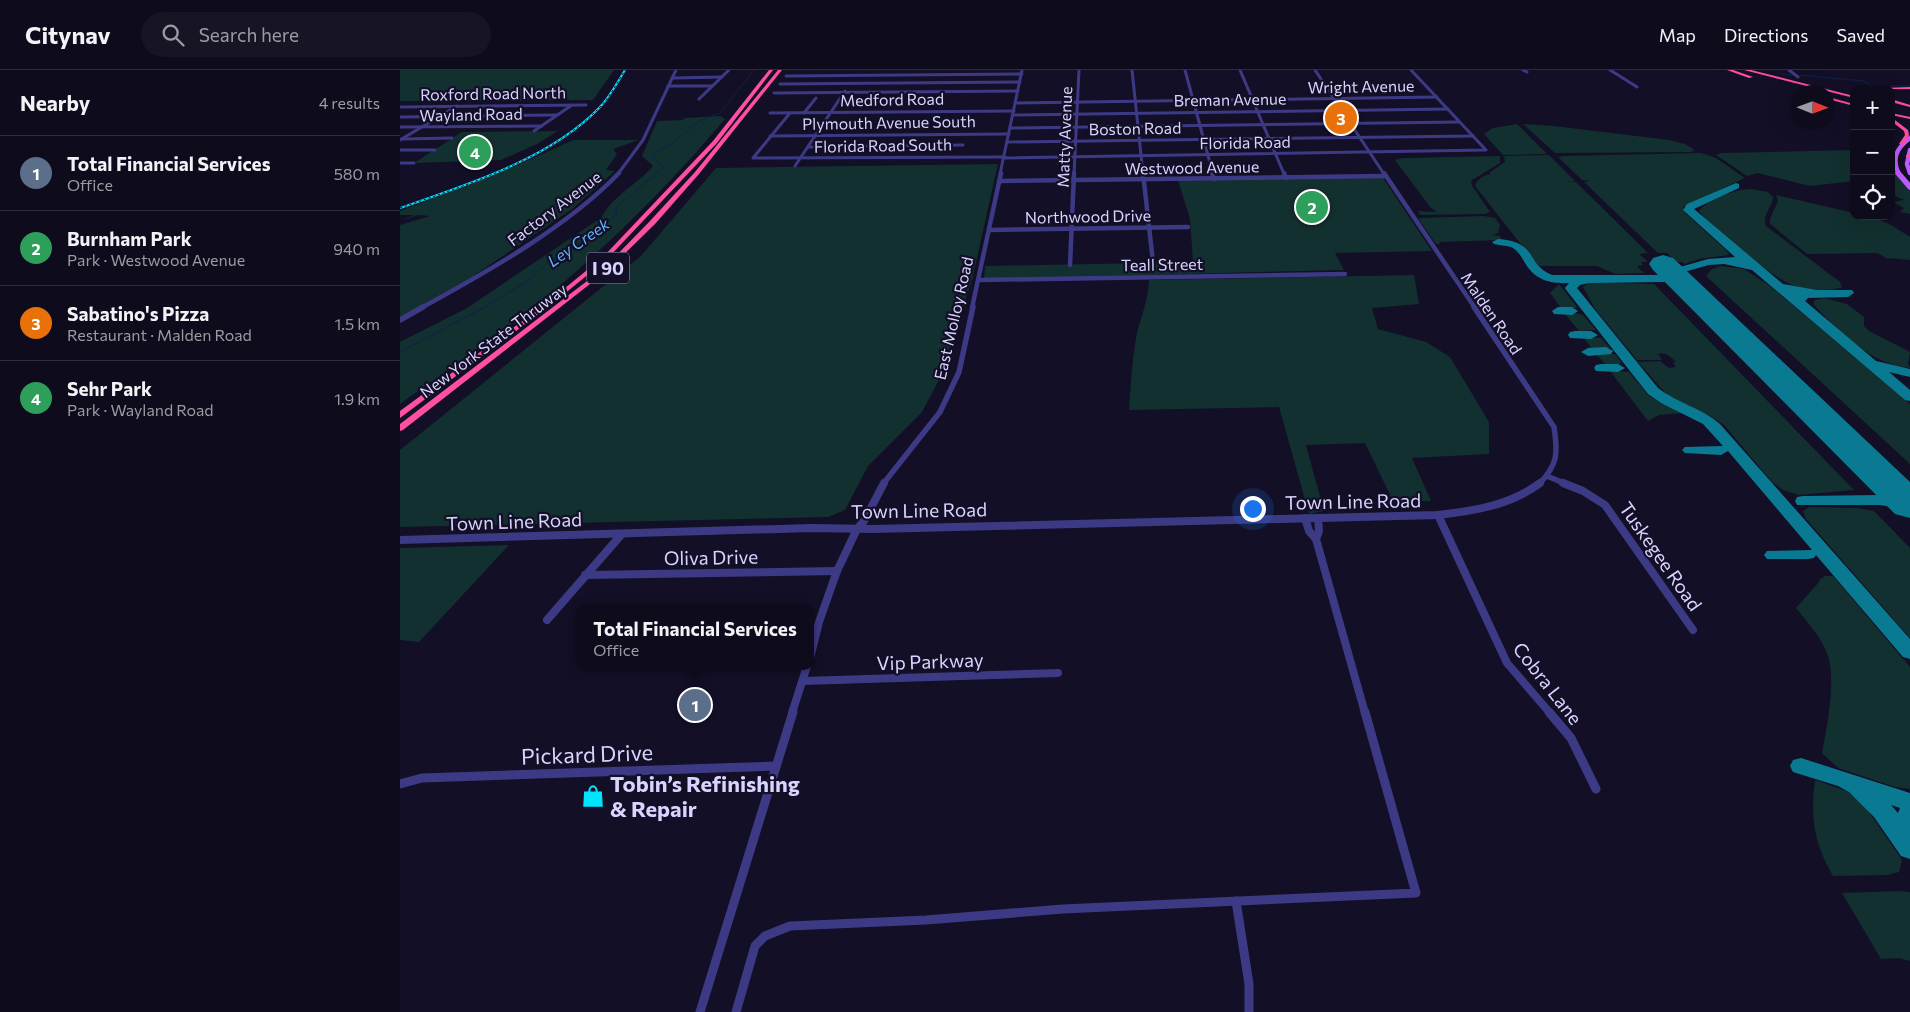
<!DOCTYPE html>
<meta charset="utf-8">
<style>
:root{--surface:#0e0b1c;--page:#171425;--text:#f1f3f6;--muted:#9b9ba3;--line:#2e2b3b;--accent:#0f766e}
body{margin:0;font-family:Commissioner,sans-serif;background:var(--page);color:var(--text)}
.controls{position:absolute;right:15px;top:15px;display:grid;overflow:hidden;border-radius:10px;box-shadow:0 5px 20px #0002}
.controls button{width:45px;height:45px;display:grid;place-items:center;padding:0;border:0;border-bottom:1px solid var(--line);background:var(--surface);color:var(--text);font:25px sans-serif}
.compass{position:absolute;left:1390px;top:15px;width:45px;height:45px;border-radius:50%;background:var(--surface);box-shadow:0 5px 20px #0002;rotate:91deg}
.you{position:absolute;left:852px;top:438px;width:18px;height:18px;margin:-12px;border:4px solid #fff;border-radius:50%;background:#1a73e8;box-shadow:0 0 0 8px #1a73e833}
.badge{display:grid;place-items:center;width:32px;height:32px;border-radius:50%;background:var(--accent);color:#fff;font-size:16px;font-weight:700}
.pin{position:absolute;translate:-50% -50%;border:2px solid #fff;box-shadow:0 1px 5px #0006}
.popup{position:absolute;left:176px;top:535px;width:238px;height:65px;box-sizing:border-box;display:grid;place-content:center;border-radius:10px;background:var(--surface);filter:drop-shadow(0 1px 4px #0005);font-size:16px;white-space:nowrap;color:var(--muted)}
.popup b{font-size:19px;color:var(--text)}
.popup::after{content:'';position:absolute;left:50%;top:100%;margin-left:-10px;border:10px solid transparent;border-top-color:var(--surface)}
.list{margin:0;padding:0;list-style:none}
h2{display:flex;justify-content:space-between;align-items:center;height:65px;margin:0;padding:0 20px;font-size:21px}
h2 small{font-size:16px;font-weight:400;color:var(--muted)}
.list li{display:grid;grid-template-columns:32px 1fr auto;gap:15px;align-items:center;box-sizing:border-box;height:75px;padding:0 20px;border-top:1px solid var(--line)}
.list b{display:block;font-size:19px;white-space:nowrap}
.list p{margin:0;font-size:16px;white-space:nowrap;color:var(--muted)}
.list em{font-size:16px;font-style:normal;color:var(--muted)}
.icon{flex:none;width:28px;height:28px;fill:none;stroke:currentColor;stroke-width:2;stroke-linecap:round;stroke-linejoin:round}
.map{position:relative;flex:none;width:1510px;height:942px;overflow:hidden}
header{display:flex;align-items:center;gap:30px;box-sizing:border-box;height:70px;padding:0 25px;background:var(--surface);border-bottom:1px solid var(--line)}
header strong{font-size:24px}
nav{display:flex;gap:28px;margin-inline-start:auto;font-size:18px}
.search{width:350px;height:45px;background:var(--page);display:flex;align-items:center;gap:12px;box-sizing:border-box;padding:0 18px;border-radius:28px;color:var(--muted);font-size:19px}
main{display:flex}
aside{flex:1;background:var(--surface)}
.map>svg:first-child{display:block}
</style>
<header>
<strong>Citynav</strong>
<div class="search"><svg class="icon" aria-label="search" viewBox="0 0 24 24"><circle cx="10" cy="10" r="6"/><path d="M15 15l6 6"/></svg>Search here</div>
<nav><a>Map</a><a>Directions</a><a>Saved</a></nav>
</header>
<main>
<aside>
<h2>Nearby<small>4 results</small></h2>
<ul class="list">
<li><span class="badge" style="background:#5c6f8a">1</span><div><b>Total Financial Services</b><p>Office</p></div><em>580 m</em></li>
<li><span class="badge" style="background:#2e9e5b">2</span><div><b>Burnham Park</b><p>Park · Westwood Avenue</p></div><em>940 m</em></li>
<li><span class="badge" style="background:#e8710a">3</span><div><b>Sabatino's Pizza</b><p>Restaurant · Malden Road</p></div><em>1.5 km</em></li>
<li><span class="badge" style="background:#2e9e5b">4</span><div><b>Sehr Park</b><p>Park · Wayland Road</p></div><em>1.9 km</em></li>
</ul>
</aside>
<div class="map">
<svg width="1510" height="942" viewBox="0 0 1510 942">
<rect width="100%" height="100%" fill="#130f26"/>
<g fill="#12302f">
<polygon points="0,0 214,0 193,30 0,31"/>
<path d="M320,46l5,3c-58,69 -122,132 -192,189 -43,35 -89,65 -133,96v-62l67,-34 135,-91c8,-19 37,-34 51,-51l-11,-10 15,-35 25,-1 3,-2z"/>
<polygon points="1117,54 1147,84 1103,85 1084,64 1093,58"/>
<polygon points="1123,54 1154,56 1269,70 1285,74 1295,80 1291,82 1155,83"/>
<polygon points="158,61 137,74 101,90 14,93 62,62"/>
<polygon points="173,70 239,70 213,79 217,84 206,100 215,101 172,139 66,211 0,247 0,155 30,146 18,145 0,151 14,145 0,145 0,141 118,95"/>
<polygon points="1454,80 1454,111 1410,116 1358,103 1347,106 1316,85 1322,83"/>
<polygon points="1301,83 1316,88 1345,108 1283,137 1285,143 1326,180 1329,185 1299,189 1285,194 1282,192 1276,192 1267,183 1258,183 1184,112 1190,111 1182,110 1158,87 1164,86"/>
<path d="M1149,85l26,26h-8l9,1 72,71 -9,1 9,8h-7l2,3 -6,1 7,7 -29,1 -18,-8h-59l-63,-80c2,-7 9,-11 16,-12l-2,-1 16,-11 -1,-6z"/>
<polygon points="1100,86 1100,93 1072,110 1071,114 1090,142 1085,144 1020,145 1018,141 1037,142 1031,138 995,90 1003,88"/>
<polygon points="598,94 572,210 539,310 522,342 468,396 445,440 428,447 0,457 0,380 241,186 316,98"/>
<polygon points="1491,94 1494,101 1510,120 1510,144 1500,142 1504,138 1493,132 1504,130 1491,124"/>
<polygon points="983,108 1032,181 935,183 944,200 584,209 585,196 793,192 790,149 778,110"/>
<path d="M1351,119l17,3 5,5c0,10 -12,19 -7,29l74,56 2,5c-10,5 -39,3 -50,-2 -21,-9 -79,-55 -93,-74 10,-12 37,-22 52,-22z"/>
<path d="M1376,125l78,18v3c25,0 36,8 56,21v23l-22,-2 2,2 -13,-7 -70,1 -37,-30v-5l8,-18z"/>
<polygon points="1084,146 1095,148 1100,155 1098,163 1093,165 1100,166 1102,170 1039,172 1040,174 1036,174 1018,148"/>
<polygon points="1321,196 1344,199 1370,216 1510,334 1510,394 1306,206 1312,199"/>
<path d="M1014,205l5,29 -47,4 6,21 48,13 24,15 39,65v32l-77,4 19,43h-38l-28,-58 -59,2 18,66 -15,3 -30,-107 -150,3c2,-25 3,-52 8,-77 5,-19 11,-33 12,-53z"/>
<path d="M1189,212l65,2 200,206 -55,5 -16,-5 -11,-8 -48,-57 -11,-7 -45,-22 -30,-34 22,-1 9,7 7,-1 -3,-4 3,-1c-6,-6 -10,-10 -18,-8l4,6h-25l-42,-51 -12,-22z"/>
<polygon points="1159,214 1177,237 1176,238 1161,238 1150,223"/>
<path d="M1424,228l23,6 17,13v9l5,5 41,21 -2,12 2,4c-39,-3 -71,-37 -97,-64l2,-4z"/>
<polygon points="1175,243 1183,245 1196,260 1179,261 1165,244"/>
<polygon points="1189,267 1201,268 1210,278 1192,279 1184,268"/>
<polygon points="1197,283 1215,284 1222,293 1217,295 1205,294 1196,284"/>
<polygon points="1210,301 1229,302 1248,325 1282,343 1259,345 1248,351"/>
<polygon points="1409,437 1458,438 1474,441 1510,478 1510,568 1406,449 1403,441"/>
<polygon points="109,475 19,572 0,570 0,478"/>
<path d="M1425,506h8l77,91v122l-15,-2 -57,-19 -16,-15c5,-24 14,-74 6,-97 -6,-18 -20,-33 -32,-48l24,-27 -1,-1z"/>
<path d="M1415,710l32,11 16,12 39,57 -3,12 -12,3 -54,1c-19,-33 -23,-58 -18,-96z"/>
<polygon points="1499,821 1510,822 1510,891 1499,888 1481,889 1442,823"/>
</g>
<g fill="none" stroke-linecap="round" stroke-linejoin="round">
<g stroke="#0c2248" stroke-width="1">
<polyline points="1315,0 1318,0"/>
<polyline points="1382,4 1392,5"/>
<polyline points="1399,5 1463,11 1472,16 1510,16"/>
<polyline points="0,282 83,238 128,211 146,194 181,172 216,145 217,137 265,96 256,91 253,84 274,72 299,51 320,43 354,0"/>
</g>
<g fill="#0a7a92" fill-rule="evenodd">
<polygon points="1336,113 1339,114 1339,118 1294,139 1383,214 1417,220 1452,220 1454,223 1448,227 1408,228 1405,231 1476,291 1510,299 1510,307 1489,302 1510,320 1510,331 1505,330 1352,200 1324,194 1309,195 1284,202 1280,201 1278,199 1280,197 1308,189 1335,187 1283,140 1287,134"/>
<path d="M1098,169c41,3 27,25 54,36h116l2,3 -6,4 -75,1 -9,2 -3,3 81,100c19,15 44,20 62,36l190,215v20l-7,-2 -87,-102 -2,3 -6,1h-41l-3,-4 3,-4 45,-1 -84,-99 -7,4 -36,-2 -3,-3 3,-3 38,-1 -20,-22 -40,-20 -15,-10 -81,-103 -2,-3 4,-5c-19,1 -34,-3 -44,-20 -3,-5 -6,-11 -12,-15 -5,-3 -13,-2 -19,-4l-2,-2z"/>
<polygon points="1158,237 1172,237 1178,241 1172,245 1154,244 1152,241"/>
<polygon points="1175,261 1191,261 1198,265 1191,269 1170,268 1168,265 1170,262"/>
<polygon points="1206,277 1213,281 1211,284 1188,286 1181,282 1188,278"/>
<polygon points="1201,294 1218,294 1225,298 1218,302 1196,301 1194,298 1196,295"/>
<polygon points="1461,383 1467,385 1498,416 1500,419 1498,428 1510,432 1510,443 1492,437 1480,435 1397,435 1395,431 1397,427 1403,426 1478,425 1483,423 1484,420 1453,388 1455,385"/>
<path d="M1401,688l109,35v66l-9,-3 -27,-39 -25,-25 -11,-6 -45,-14 -3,-6 3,-6zM1491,735l9,3 -2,5z"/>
</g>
<polygon fill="#0a7a92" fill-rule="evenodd" points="1263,185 1273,188 1510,412 1510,448 1495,444 1253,200 1249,194 1253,188"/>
<g stroke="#3d3a85" stroke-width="3">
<polyline points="732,0 743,104"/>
<polyline points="785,0 813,104"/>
<polyline points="840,0 884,104"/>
<polyline points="915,0 984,104"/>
<polyline points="1123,0 1127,2"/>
<polyline points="1210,0 1237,17"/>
<polyline points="1389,0 1398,7"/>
<polyline points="386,6 622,4"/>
<polyline points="272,8 322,7"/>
<polyline points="380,14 620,12"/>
<polyline points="268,16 312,16"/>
<polyline points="374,23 618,21"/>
<polyline points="299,29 329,0"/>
<polyline points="616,33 1037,27"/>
<polyline points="0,37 186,35"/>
<polyline points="370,43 614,41"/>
<polyline points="390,43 353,88 605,87"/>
<polyline points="404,43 416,28"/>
<polyline points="613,45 1048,39"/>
<polyline points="0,47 157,45"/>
<polyline points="0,57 142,56"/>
<polyline points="610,58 1059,52"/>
<polyline points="134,61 172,35"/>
<polyline points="370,66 609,64"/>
<polyline points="3,69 52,68"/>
<polyline points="0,70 57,36"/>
<polyline points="607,72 1073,66"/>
<polyline points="408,77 563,75"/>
<polyline points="0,80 35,80"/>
<polyline points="605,88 1086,80 1011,0"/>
<polyline points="0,93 14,93"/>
<polyline points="395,96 445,21"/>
<polyline points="218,104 243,70 276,0"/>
<polyline points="600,104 622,0"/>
<polyline points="674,104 679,0"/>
</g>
<g stroke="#3d3a85" stroke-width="4.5">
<polyline points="743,103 753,192"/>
<polyline points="812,103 814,109"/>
<polyline points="884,103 886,108"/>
<polyline points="984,103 1075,238"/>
<polyline points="599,111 986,106"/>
<polyline points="589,160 788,157"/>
<polyline points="670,195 674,103"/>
<polyline points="579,210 945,204"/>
<path d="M21,238c66,-36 146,-81 198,-135"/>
<polyline points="572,238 601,103"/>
</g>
<g stroke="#3d3a85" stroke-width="5.5">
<path d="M1074,237l80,120c4,26 4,38 -15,57"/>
<polyline points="0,250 23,237"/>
<polyline points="1147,406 1166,414"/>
<polyline points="483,414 540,342 559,302 573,237"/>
</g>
<g stroke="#3d3a85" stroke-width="8">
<polyline points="1163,413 1183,421 1205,435 1293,560"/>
<polyline points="1038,445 1107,593 1150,643"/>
<polyline points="905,448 909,461 916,469 965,643"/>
<polyline points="916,469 919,461 918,448"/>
<path d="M0,470l411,-12 62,1 565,-14c36,-4 73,-10 102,-32"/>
<polyline points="185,505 437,501"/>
<polyline points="147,550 221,465"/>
<polyline points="410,588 419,552 437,501 457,459 464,451 484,413"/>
<polyline points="403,611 658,603"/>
<polyline points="392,643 407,596"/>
</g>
<g stroke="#3d3a85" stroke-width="9">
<polyline points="1149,642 1171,668 1196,719"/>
<polyline points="0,714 22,708 376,696"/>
<polyline points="836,831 849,914 849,942"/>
<polyline points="300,942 393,642"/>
<polyline points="336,942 355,876 365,866 390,856 526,850 663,839 1016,823 965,642"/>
</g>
<g stroke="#c25bff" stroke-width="4.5">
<polyline points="1510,80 1507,94 1510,103"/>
<path d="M1499,104c-8,-16 -2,-26 11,-36"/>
</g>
<polyline stroke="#c25bff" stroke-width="5.5" points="1498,103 1510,117"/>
<g fill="#ff4fa3" fill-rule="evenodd">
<polygon points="369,0 373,0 317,73 207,189 152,234 0,348 0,341 148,232 203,187 313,71"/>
<polygon points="378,0 382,0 299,104 255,154 208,200 3,360 0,361 0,354 204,198 250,151 295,102"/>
<polygon points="1327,0 1333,0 1353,7 1349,8"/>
<polygon points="1344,0 1351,0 1454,26 1454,28"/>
<polygon points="1510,17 1510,19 1480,19 1482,18"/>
<polygon points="1428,27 1454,34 1454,36 1428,29"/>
<polygon points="1491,29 1510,35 1510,37 1491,32"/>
<polygon points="1491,43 1510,47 1510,49 1491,45"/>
<polygon points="1491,47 1508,60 1509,65 1504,75 1499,74 1505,65 1504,61 1491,51"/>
<polygon points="1510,83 1510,87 1506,87 1506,85"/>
</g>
<defs>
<path id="rail" d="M0,138c66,-23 150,-49 199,-100 11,-11 18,-25 26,-38"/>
</defs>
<use href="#rail" stroke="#00e5ff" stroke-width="2"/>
<use href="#rail" stroke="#130f26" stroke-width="1" stroke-dasharray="2.5" stroke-linecap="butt"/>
</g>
<defs>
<symbol id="shop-bare" viewBox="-9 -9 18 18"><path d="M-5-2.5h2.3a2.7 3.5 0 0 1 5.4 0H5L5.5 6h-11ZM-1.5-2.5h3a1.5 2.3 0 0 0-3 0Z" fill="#00e5ff" stroke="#130f26" stroke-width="2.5" paint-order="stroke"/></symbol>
</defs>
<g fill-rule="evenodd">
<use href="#shop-bare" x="177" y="710" width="32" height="32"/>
</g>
<g text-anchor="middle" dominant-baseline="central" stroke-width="4.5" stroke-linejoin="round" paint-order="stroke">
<g font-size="16" fill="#d9d4ff" stroke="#130f26">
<text transform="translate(961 16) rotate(-1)">Wright Avenue</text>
<text transform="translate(93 23) rotate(-1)">Roxford Road North</text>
<text transform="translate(492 29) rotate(-1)">Medford Road</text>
<text transform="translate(830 29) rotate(-1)">Breman Avenue</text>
<text transform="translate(71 44) rotate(-1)">Wayland Road</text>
<text transform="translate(489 52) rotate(-1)">Plymouth Avenue South</text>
<text transform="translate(735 58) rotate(-1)">Boston Road</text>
<text transform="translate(664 67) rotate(-88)">Matty Avenue</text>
<text transform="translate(845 72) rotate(-1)">Florida Road</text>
<text transform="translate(483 75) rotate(-1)">Florida Road South</text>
<text transform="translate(792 97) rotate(-1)">Westwood Avenue</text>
<text transform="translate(154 138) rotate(-37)">Factory Avenue</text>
<text transform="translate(688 146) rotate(-1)">Northwood Drive</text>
<text transform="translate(762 194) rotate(-1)">Teall Street</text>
<text transform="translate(1092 243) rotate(56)">Malden Road</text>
<text transform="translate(553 248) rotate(-77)">East Molloy Road</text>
<text transform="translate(93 270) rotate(-37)">New York State Thruway</text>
</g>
<g font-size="16" font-style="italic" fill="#62b6ff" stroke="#130f26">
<text transform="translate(178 172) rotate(-35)">Ley Creek</text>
</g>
<rect fill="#130f26" stroke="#9e99be" stroke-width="1" x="187" y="182.5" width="42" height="31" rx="4"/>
<g font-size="18" font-weight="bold" fill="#d9d4ff">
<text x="208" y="198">I 90</text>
</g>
<g font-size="19" fill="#d9d4ff" stroke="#130f26">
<text transform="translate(953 431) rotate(-1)">Town Line Road</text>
<text transform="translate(519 440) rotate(-1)">Town Line Road</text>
<text transform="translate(114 451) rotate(-2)">Town Line Road</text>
<text transform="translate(1261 486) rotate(55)">Tuskegee Road</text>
<text transform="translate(311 487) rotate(-1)">Oliva Drive</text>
<text transform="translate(530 591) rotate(-2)">Vip Parkway</text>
<text transform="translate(1148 613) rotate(52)">Cobra Lane</text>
</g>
<g font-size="22" fill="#d9d4ff" stroke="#130f26">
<text transform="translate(187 684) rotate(-2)">Pickard Drive</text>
</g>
<g font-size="22" font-weight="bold" fill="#d9d4ff" stroke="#130f26" text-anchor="start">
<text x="210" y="713">Tobin’s Refinishing<tspan x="210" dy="25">&amp; Repair</tspan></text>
</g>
</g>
</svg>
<div class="controls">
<button>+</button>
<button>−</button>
<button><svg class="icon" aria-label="locate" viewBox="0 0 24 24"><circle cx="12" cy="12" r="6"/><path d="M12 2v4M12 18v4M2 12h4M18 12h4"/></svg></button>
</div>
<svg class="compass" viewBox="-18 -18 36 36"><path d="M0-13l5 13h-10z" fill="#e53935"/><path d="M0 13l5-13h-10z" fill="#9b9ba3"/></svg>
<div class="you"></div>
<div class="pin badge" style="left:295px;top:635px;background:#5c6f8a">1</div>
<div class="popup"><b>Total Financial Services</b>Office</div>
<div class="pin badge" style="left:912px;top:137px;background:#2e9e5b">2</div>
<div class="pin badge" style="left:941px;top:48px;background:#e8710a">3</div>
<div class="pin badge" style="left:75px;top:82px;background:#2e9e5b">4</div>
</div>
</main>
